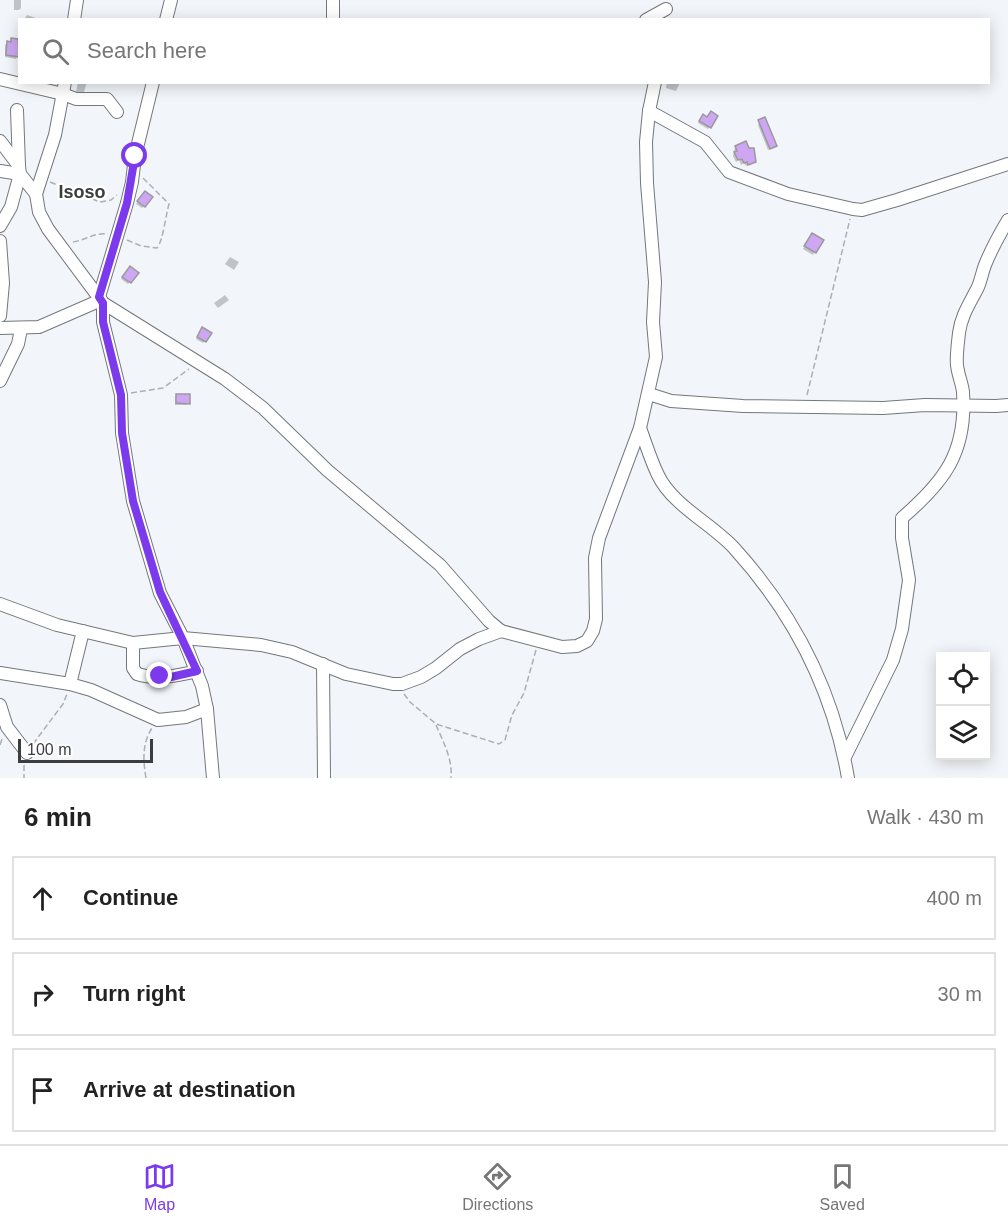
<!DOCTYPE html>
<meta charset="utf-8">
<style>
:root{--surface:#fff;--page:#f2f2f2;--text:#222;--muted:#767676;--line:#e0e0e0;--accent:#7c3aed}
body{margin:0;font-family:Arial,sans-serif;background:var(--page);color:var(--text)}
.controls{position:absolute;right:18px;bottom:18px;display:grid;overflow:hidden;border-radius:0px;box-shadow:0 3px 15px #0003}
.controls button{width:54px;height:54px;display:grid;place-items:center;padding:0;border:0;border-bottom:2px solid var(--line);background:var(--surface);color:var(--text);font:30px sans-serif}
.scale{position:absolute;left:18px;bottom:15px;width:135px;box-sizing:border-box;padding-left:6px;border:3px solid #3c3d3f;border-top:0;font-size:16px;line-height:21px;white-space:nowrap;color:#3c3d3f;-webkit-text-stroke:4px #fff;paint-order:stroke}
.stop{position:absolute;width:18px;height:18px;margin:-14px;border:4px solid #7c3aed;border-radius:50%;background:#fff}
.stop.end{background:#7c3aed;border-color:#fff;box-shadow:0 2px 6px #0008}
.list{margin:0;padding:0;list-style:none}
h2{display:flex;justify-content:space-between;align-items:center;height:78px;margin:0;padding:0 24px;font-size:26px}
h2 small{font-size:20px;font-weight:400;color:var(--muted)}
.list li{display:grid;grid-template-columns:39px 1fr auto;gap:18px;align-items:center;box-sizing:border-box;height:84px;margin:0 12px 12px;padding:0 12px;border:2px solid var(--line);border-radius:0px}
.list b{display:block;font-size:22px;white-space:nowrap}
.list em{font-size:20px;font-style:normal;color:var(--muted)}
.icon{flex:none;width:33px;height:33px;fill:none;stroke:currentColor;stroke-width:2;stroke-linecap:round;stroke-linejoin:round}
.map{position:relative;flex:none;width:1008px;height:778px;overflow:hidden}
.search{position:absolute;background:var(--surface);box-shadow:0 3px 15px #0003;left:18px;right:18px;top:18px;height:66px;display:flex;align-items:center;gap:15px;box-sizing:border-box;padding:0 21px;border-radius:0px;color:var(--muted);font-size:22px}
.sheet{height:366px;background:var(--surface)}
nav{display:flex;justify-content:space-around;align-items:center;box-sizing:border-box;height:84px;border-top:2px solid var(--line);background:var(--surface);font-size:16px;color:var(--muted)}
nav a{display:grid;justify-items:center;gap:3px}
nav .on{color:var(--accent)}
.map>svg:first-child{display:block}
</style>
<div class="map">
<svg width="1008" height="778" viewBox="0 0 1008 778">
<rect width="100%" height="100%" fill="#f2f5f9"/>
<g fill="#0003">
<polygon points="14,0 21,0 21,8 19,10 14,10"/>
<polygon points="27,15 36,18 36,20 24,20"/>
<polygon points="12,39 20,40 18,56 16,59 5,57 5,45"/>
<polygon points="78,82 87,82 84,92 76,92"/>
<polygon points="667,82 680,82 676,91 666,88"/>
<polygon points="701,118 710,127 708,129 698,123"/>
<polygon points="760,121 775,146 768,150 758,125"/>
<polygon points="746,143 754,161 746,166 744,163 741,165 739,160 736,162 733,156 735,147"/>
<polygon points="143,195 144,206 142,208 136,204"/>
<polygon points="810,237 822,241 813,255 803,249"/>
<polygon points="230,257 239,262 234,270 225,264"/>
<polygon points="128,270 130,282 128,284 121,279"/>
<polygon points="225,295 229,300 218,308 214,303"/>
<polygon points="200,331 205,341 203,343 196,339"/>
<polygon points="177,395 188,403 186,405 175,405 175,397"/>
</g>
<g fill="#cea6f3" stroke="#9b999d" stroke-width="1.5">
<polygon points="11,38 18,39 20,57 6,55 7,41 11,42"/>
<polygon points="711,111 718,116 711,128 699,121 703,114 707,117"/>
<polygon points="765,117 777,146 770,149 758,120"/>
<polygon points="746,141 749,148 754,148 756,162 748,165 747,162 744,163 742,159 738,160 734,152 737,151 735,146"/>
<polygon points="145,191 153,197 145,207 137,201"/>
<polygon points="812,233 824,240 816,253 804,246"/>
<polygon points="130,266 139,273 131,283 122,277"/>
<polygon points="202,327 212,333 206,342 197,337"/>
<polygon points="176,394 190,394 190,404 176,403"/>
</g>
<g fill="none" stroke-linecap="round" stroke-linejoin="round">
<defs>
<g id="minor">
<polyline points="74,20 77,0"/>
<polyline points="166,20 171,0"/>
<polyline points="333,20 333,0"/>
<polyline points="646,20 666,9"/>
<polyline points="0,79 63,94 76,99 107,99 117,112"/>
<polyline points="17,110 19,166"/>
<polyline points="649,111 705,142 729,172 788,194 853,209 862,210 897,200 1008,164"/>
<polyline points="0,141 19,166 20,174 36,194 39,212 48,229 103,303 103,322 121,395 122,433 133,501 160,593 183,638 202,686 207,709 213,778"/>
<polyline points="0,171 20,174 11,207 0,226"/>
<polyline points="36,194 55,135 65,82"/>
<polyline points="0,241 3,283 0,316"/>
<polyline points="99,297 127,203 132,182 135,156 153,82"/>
<polyline points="103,303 225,379 263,408 327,470 440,565 489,621 501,631"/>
<polyline points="0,328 39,327 101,300"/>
<polyline points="0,381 18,344 21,329"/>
<polyline points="649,394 671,401 743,406 883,408 925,405 996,406 1008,405"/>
<path d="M640,428c6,16 11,33 18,47 14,30 54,49 76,73 60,66 99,142 114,230"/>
<polyline points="0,604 57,625 133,643 183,638 261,645 292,652 346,674 393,684 402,684 421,677 436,668 460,649 479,639 501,631 562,647 577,646 587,641 593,631 596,619 595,558 599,538 640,428 656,357 653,322 655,282 647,183 646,142 649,111 655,82"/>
<path d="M133,643v25l4,6c19,6 40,2 60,-3"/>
<polyline points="323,664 324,778"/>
<polyline points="0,673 70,684 91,690 158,720 186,717 207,709"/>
<polyline points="70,684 83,631"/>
<polyline points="0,705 7,727 27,753"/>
<path d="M845,757l48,-97 9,-31 7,-49 -7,-42v-20c43,-37 65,-66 61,-126 -1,-9 -5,-17 -6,-27 -1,-9 1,-22 2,-32 2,-17 11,-30 19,-46 3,-7 4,-14 7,-22 6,-15 14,-30 23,-45"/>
</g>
</defs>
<use href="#minor" stroke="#74777b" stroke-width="14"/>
<g stroke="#adafb2" stroke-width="1.5" stroke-dasharray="6 3" stroke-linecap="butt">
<polyline points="50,182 100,202 111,200 117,195"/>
<path d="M127,240l14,6 16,2c6,-7 9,-34 12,-44l-26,-26"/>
<path d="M73,242c13,-2 22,-10 35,-8"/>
<polyline points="131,393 163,388 189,369"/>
<polyline points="807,395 850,219"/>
<polyline points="404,694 410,702 436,724 499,744 505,740 512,715 524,693 536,650"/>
<path d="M436,725c7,16 17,35 15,53"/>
<polyline points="33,744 63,704 67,694"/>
<polyline points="0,745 2,739"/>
<polyline points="24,765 24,778"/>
<path d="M146,778c-3,-18 -4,-34 6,-50"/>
</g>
<use href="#minor" stroke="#fff" stroke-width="12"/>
</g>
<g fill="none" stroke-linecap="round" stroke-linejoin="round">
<polyline stroke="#7c3aed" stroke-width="8" points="135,156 127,203 99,297 103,303 103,322 121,395 122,433 133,501 160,592 197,671 171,677 160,676"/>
</g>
<g text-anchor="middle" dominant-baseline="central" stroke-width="4.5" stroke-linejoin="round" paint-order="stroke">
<g font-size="18" font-weight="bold" fill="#3c3d3f" stroke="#fff">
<text x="82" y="192">Isoso</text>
</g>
</g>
</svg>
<div class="controls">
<button><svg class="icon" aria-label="locate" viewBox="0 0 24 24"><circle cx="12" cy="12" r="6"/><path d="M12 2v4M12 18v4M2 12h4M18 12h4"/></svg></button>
<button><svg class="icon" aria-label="layers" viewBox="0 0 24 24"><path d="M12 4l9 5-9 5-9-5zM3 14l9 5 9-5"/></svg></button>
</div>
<div class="scale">100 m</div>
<div class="stop" style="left:135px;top:156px"></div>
<div class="stop end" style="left:160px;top:676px"></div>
<div class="search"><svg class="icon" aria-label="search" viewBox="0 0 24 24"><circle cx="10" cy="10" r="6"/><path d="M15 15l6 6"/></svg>Search here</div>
</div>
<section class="sheet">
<h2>6 min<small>Walk · 430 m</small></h2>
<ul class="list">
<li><svg class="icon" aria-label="ahead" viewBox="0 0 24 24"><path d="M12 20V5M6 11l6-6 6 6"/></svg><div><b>Continue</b></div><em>400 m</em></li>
<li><svg class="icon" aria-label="right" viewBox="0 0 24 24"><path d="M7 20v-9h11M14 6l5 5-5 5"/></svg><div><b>Turn right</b></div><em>30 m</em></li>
<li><svg class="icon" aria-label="arrive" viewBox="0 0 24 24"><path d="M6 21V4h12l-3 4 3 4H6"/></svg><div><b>Arrive at destination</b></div></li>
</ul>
</section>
<nav>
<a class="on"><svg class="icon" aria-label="map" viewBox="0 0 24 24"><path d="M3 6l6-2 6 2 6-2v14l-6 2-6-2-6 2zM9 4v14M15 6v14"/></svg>Map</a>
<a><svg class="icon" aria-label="directions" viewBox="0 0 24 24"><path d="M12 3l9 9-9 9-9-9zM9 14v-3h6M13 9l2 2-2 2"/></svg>Directions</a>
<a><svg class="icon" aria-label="saved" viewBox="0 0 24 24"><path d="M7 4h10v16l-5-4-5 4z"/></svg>Saved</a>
</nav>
